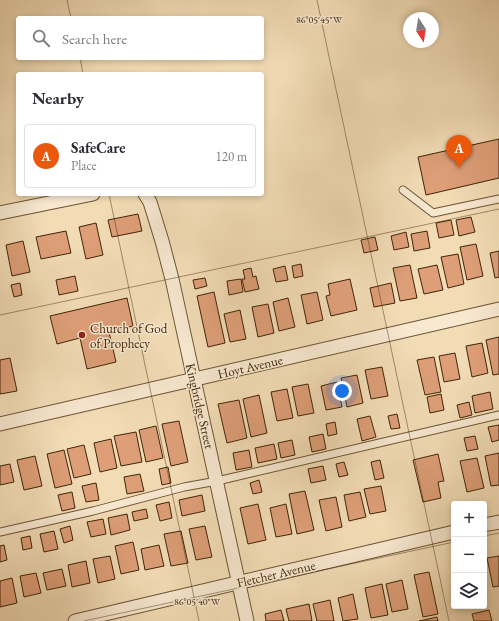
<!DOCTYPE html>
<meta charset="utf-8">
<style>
:root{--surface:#fff;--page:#f7f7f7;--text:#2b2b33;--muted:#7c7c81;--line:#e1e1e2;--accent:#ea580c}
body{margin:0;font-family:"EB Garamond",serif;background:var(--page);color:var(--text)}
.controls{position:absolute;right:12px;bottom:12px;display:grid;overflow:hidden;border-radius:4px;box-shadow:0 2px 6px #0003}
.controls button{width:36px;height:36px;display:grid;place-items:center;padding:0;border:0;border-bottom:1px solid var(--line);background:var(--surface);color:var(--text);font:20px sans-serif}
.compass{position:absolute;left:403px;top:12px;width:36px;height:36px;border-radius:50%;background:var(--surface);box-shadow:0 2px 6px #0003;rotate:168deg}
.you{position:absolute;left:342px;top:391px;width:14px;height:14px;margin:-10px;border:3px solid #fff;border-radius:50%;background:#1a73e8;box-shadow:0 0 0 6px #1a73e833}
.badge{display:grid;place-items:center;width:26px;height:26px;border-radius:50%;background:var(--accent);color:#fff;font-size:13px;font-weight:700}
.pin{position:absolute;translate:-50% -33px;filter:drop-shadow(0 1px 2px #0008)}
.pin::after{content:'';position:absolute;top:21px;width:14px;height:12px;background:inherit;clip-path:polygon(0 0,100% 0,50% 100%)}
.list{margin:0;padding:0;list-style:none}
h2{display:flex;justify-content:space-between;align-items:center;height:52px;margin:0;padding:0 16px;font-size:17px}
h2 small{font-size:13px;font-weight:400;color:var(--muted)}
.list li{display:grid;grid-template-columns:26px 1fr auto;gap:12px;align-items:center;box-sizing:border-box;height:64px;margin:0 8px 8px;padding:0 8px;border:1px solid var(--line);border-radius:4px}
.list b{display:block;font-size:15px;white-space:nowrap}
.list p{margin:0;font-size:13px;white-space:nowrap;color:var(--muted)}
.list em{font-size:13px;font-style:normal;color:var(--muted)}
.icon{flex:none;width:22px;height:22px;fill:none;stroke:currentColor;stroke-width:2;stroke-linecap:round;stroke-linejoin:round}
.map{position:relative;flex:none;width:499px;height:621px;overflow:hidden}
.search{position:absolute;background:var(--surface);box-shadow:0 2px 6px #0003;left:16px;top:16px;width:248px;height:44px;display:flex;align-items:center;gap:10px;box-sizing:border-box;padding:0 14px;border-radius:4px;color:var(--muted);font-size:15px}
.panel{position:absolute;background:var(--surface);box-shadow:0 2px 6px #0003;left:16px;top:72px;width:248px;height:124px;border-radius:4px}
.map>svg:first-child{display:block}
</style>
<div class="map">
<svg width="499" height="621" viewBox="0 0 499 621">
<rect width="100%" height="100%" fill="#f2dcb6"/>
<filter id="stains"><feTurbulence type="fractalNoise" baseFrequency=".005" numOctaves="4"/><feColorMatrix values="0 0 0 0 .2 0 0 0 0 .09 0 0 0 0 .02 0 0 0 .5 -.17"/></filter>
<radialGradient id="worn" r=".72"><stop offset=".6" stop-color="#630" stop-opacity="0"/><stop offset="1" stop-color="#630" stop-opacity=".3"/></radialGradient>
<g fill="#de9f78" stroke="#402507">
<polygon points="499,139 499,178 426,195 418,157"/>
<polygon points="138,214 142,231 112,237 108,220"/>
<polygon points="471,217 475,232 459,236 456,220"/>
<polygon points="451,220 454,235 439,238 436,223"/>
<polygon points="96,223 103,255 86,259 79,227"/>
<polygon points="66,231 71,253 41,259 36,237"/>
<polygon points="427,231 430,248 414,251 411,234"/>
<polygon points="406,232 409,247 394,250 391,236"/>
<polygon points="375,237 378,250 364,253 361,240"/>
<polygon points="23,241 30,272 12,276 6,245"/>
<polygon points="476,244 483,276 467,280 460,247"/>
<polygon points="499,251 499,277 495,278 490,253"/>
<polygon points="458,254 464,284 448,288 441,257"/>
<polygon points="301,264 303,276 294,278 292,266"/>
<polygon points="410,265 417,298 400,301 393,268"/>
<polygon points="437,265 443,290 424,294 418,269"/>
<polygon points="285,266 288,280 276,282 273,269"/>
<polygon points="251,268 253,277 256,276 259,289 245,292 242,279 245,279 243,270"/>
<polygon points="75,276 78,291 59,295 56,280"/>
<polygon points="205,278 207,286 195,289 193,280"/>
<polygon points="241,279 243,292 229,295 227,281"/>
<polygon points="350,279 357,310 331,316 326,296 330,295 328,284"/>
<polygon points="20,283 22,295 14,297 11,285"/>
<polygon points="391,283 395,303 374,307 370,288"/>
<polygon points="214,292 225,343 208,347 197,296"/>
<polygon points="317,292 323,320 307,324 301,295"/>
<polygon points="127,298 133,326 109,332 116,362 87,369 80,338 57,344 50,316"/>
<polygon points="288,298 295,327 279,331 273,302"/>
<polygon points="268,304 274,333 258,337 252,307"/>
<polygon points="240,310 246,339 230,342 224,314"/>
<polygon points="499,337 499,374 493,375 486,340"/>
<polygon points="482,343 488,373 472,377 466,346"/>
<polygon points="455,353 460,379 444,382 439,356"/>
<polygon points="434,357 441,392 425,395 417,360"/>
<polygon points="10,358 17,391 0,394 0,360"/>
<polygon points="382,367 388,396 371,399 365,370"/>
<polygon points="357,375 363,403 347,407 341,378"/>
<polygon points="337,382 342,407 326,410 321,386"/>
<polygon points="308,384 314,413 298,416 292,387"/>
<polygon points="287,389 293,418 277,421 271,392"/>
<polygon points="490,392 493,409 475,413 472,396"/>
<polygon points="441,394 444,410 430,413 427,397"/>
<polygon points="259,395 267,433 251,437 243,399"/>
<polygon points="239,400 247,438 227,443 218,404"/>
<polygon points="469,402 472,415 460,418 457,405"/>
<polygon points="397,414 400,428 391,429 388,416"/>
<polygon points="370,416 376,437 362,441 357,419"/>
<polygon points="179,421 188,462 171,466 162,424"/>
<polygon points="335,422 337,434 328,436 326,424"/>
<polygon points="499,425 499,440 492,442 488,427"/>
<polygon points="156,426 163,458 146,462 139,430"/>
<polygon points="136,432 142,462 121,466 114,436"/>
<polygon points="323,434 326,449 312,452 309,437"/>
<polygon points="475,436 478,449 467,451 464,438"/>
<polygon points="111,439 117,468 100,472 94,443"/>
<polygon points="292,440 295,455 281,458 278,443"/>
<polygon points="274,444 277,459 258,463 255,448"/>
<polygon points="84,445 91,474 74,478 67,449"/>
<polygon points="64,450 72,484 55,488 47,454"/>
<polygon points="249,450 252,467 236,470 233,453"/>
<polygon points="499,453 499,485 491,486 485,456"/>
<polygon points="438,454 444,481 438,482 441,498 423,502 413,460"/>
<polygon points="35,456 42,486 24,490 17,460"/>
<polygon points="477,458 484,488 467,492 460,461"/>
<polygon points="380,460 384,478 375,480 371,462"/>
<polygon points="344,462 348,475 339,477 336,464"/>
<polygon points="10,464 14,482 0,485 0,466"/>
<polygon points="323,466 326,480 311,483 308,469"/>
<polygon points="168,467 171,483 162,485 159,469"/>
<polygon points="140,474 144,491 127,494 124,477"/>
<polygon points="259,480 262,492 253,494 250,483"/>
<polygon points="96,483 99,500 86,502 82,486"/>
<polygon points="381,486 386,511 370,514 364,489"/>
<polygon points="305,491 314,530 297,534 289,494"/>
<polygon points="72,492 75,508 62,511 58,495"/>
<polygon points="360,492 366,517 349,521 344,495"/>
<polygon points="202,495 205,511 182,516 179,500"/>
<polygon points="336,497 342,527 326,531 319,500"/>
<polygon points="169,502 172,518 160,521 156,505"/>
<polygon points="258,504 266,540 248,544 240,508"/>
<polygon points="286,504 292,534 276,537 270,508"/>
<polygon points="146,509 148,518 134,521 132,512"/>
<polygon points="127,514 130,530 111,535 108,518"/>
<polygon points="103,519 106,534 91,537 87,522"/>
<polygon points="70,526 73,540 64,543 60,529"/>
<polygon points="205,526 212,557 196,560 189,529"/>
<polygon points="54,531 58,549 44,552 40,534"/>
<polygon points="181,531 188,563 171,566 164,534"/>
<polygon points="30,536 32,548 23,550 21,538"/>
<polygon points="133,542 139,570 121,574 115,546"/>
<polygon points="4,545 7,560 0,562 0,546"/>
<polygon points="159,545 164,566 145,570 141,549"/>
<polygon points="110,556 115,579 98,583 93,559"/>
<polygon points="499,556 499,586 493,587 487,558"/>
<polygon points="86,561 90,583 72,587 68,565"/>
<polygon points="62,569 66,586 47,590 43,573"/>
<polygon points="429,572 438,614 423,617 414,575"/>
<polygon points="36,573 41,593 24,597 20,576"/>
<polygon points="12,578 17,603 0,607 0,581"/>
<polygon points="402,580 408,609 392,612 386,584"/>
<polygon points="382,584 388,615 371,618 365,588"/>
<polygon points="353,594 358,619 343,621 338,598"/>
<polygon points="330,600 334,621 317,621 313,604"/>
<polygon points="309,604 312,621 289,621 286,609"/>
<polygon points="281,610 284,621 266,621 265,614"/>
<polygon points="489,610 492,621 474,621 472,614"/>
<polygon points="437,617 438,621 419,621"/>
</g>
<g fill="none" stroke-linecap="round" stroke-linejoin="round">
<defs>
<g id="service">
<polyline points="403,190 433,213 499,199"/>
<polyline points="0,532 93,511 184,487 217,481 499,415"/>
</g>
<g id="minor">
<polyline points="145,194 150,202 162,241 172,279 247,621"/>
<polyline points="0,213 93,194"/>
<polyline points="0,424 499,309"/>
<polyline points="484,525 499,522"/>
<polyline points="75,621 454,532"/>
</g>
</defs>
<use href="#service" stroke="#6c5333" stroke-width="9"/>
<use href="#minor" stroke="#6c5333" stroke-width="15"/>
<use href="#service" stroke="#f7e8d0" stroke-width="7"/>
<use href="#minor" stroke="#f7e8d0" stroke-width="13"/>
</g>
<path fill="none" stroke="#402507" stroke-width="1" stroke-opacity="0.45" d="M67,0l4,18M317,0l132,621M80,58l3,16M109,194l90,427M0,315l499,-106M484,536l15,-3M84,621l370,-79"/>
<circle fill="#8f2418" stroke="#f7e8d0" stroke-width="1.5" cx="82" cy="335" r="4"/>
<g text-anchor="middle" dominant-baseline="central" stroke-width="3" stroke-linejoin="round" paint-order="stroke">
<g font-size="13" fill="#402507" stroke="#f7e8d0" text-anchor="start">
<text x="90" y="328">Church of God<tspan x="90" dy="15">of Prophecy</tspan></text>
</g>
<g font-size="13" fill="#402507" stroke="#f7e8d0">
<text transform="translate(250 367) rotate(-13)">Hoyt Avenue</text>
<text transform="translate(200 406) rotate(77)">Kingbridge Street</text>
<text transform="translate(276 574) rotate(-13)">Fletcher Avenue</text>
</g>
</g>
<g font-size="10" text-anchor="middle" fill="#402507" stroke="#f7e8d0" stroke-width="3" stroke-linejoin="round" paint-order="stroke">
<text x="319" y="23">86°05'45"W</text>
<text x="197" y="605">86°05'40"W</text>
</g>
<rect width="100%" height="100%" filter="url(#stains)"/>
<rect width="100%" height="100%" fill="url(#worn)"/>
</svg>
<div class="controls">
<button>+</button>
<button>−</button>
<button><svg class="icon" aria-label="layers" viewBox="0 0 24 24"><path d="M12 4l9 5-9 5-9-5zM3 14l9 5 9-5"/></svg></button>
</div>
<svg class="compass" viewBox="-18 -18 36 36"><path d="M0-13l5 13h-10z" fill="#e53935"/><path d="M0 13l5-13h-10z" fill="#7c7c81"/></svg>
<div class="you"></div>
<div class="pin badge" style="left:459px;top:168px">A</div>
<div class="search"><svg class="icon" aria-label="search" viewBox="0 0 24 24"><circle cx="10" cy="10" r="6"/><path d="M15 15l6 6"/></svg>Search here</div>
<section class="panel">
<h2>Nearby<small></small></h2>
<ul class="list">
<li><span class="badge">A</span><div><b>SafeCare</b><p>Place</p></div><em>120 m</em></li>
</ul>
</section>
</div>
